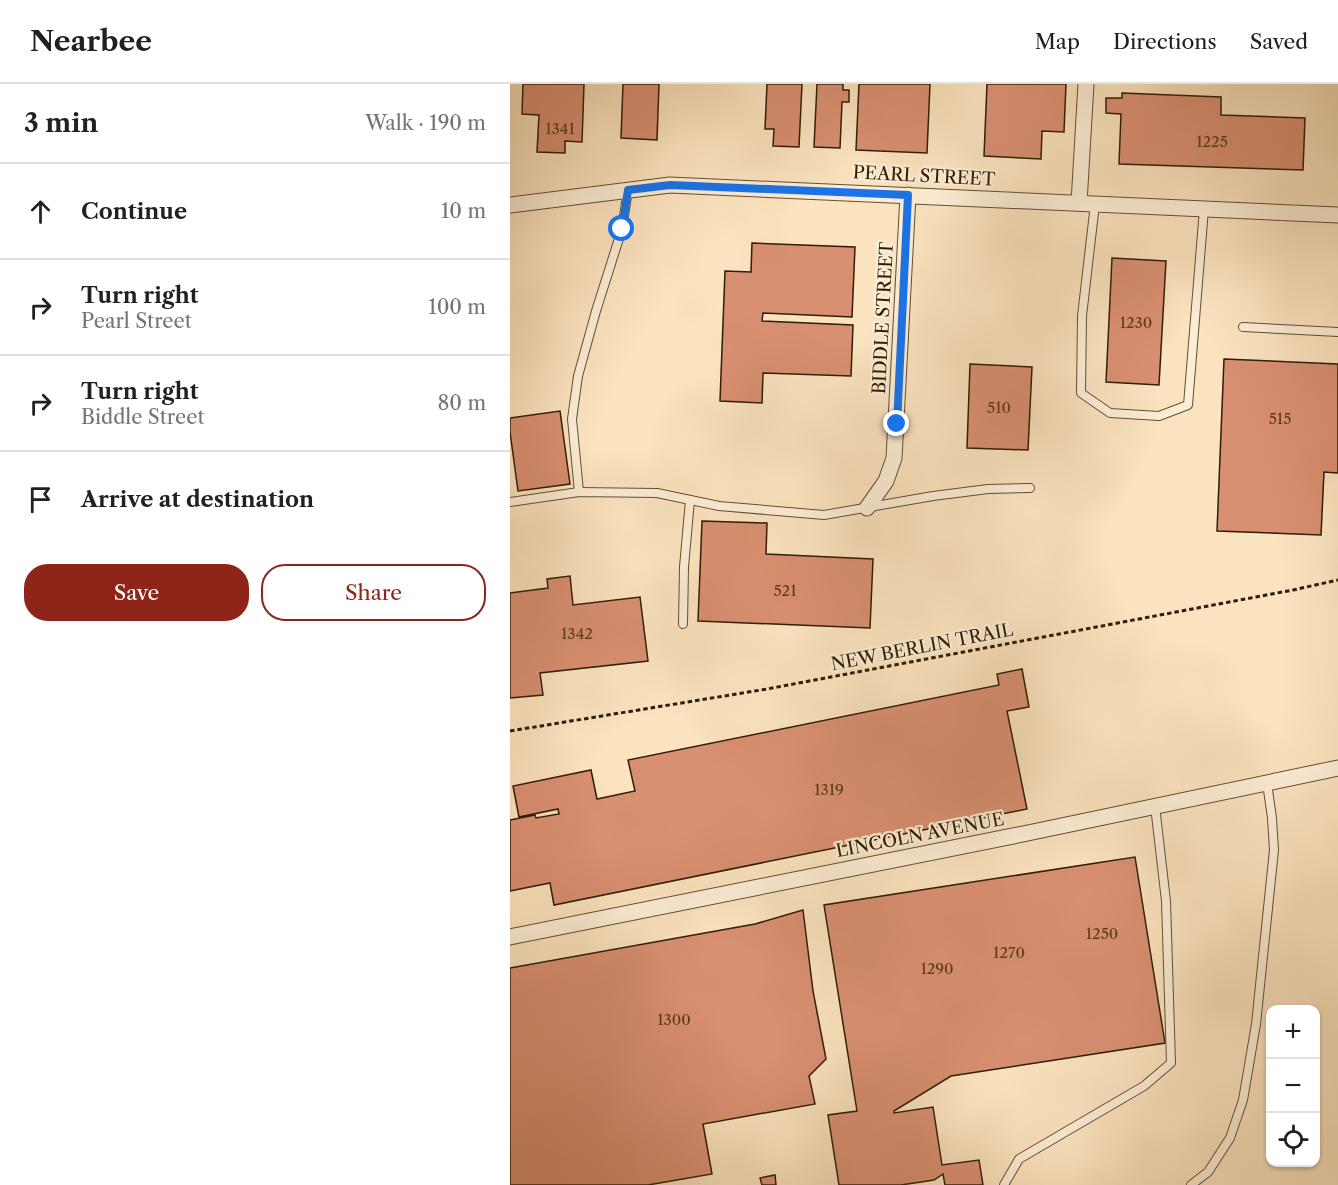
<!DOCTYPE html>
<meta charset="utf-8">
<style>
:root{--surface:#fff;--page:#f6f6f6;--text:#202124;--muted:#757577;--line:#e0e0e0;--accent:#8f2418}
body{margin:0;font-family:"Libre Caslon Text",serif;background:var(--page);color:var(--text)}
.controls{position:absolute;right:18px;bottom:18px;display:grid;overflow:hidden;border-radius:12px;box-shadow:0 2px 4px #0004}
.controls button{width:54px;height:54px;display:grid;place-items:center;padding:0;border:0;border-bottom:2px solid var(--line);background:var(--surface);color:var(--text);font:30px sans-serif}
.stop{position:absolute;width:18px;height:18px;margin:-14px;border:4px solid #1a73e8;border-radius:50%;background:#fff}
.stop.end{background:#1a73e8;border-color:#fff;box-shadow:0 2px 6px #0008}
.list{margin:0;padding:0;list-style:none}
h2{display:flex;justify-content:space-between;align-items:center;height:78px;margin:0;padding:0 24px;font-size:26px}
h2 small{font-size:20px;font-weight:400;color:var(--muted)}
.list li{display:grid;grid-template-columns:39px 1fr auto;gap:18px;align-items:center;box-sizing:border-box;height:96px;padding:0 24px;border-top:2px solid var(--line)}
.list b{display:block;font-size:22px;white-space:nowrap}
.list p{margin:0;font-size:20px;white-space:nowrap;color:var(--muted)}
.list em{font-size:20px;font-style:normal;color:var(--muted)}
.actions{display:flex;gap:12px;padding:18px 24px}
.actions a{flex:1;padding:14px 0;border:2px solid var(--accent);border-radius:24px;text-align:center;font-size:21px;color:var(--accent)}
.actions .main{background:var(--accent);color:#fff}
.icon{flex:none;width:33px;height:33px;fill:none;stroke:currentColor;stroke-width:2;stroke-linecap:round;stroke-linejoin:round}
.map{position:relative;flex:none;width:828px;height:1101px;overflow:hidden}
header{display:flex;align-items:center;gap:36px;box-sizing:border-box;height:84px;padding:0 30px;background:var(--surface);border-bottom:2px solid var(--line)}
header strong{font-size:28px}
nav{display:flex;gap:33px;margin-inline-start:auto;font-size:21px}
main{display:flex}
aside{flex:1;background:var(--surface)}
.map>svg:first-child{display:block}
</style>
<header>
<strong>Nearbee</strong>
<nav><a>Map</a><a>Directions</a><a>Saved</a></nav>
</header>
<main>
<aside>
<h2>3 min<small>Walk · 190 m</small></h2>
<ul class="list">
<li><svg class="icon" aria-label="ahead" viewBox="0 0 24 24"><path d="M12 20V5M6 11l6-6 6 6"/></svg><div><b>Continue</b></div><em>10 m</em></li>
<li><svg class="icon" aria-label="right" viewBox="0 0 24 24"><path d="M7 20v-9h11M14 6l5 5-5 5"/></svg><div><b>Turn right</b><p>Pearl Street</p></div><em>100 m</em></li>
<li><svg class="icon" aria-label="right" viewBox="0 0 24 24"><path d="M7 20v-9h11M14 6l5 5-5 5"/></svg><div><b>Turn right</b><p>Biddle Street</p></div><em>80 m</em></li>
<li><svg class="icon" aria-label="arrive" viewBox="0 0 24 24"><path d="M6 21V4h12l-3 4 3 4H6"/></svg><div><b>Arrive at destination</b></div></li>
</ul>
<div class="actions"><a class="main">Save</a><a>Share</a></div>
</aside>
<div class="map">
<svg width="828" height="1101" viewBox="0 0 828 1101">
<rect width="100%" height="100%" fill="#fbe3bf"/>
<filter id="stains"><feTurbulence type="fractalNoise" baseFrequency=".00333" numOctaves="4"/><feColorMatrix values="0 0 0 0 .2 0 0 0 0 .09 0 0 0 0 .02 0 0 0 .5 -.17"/></filter>
<radialGradient id="worn" r=".72"><stop offset=".6" stop-color="#630" stop-opacity="0"/><stop offset="1" stop-color="#630" stop-opacity=".3"/></radialGradient>
<g fill="#d98f71" stroke="#2f1d03" stroke-width="1.5">
<polygon points="13,0 74,0 72,58 55,57 55,69 27,68 29,31 12,30"/>
<polygon points="113,0 149,0 147,56 111,54"/>
<polygon points="257,0 292,0 289,63 263,62 264,45 255,45"/>
<polygon points="307,0 333,0 333,6 339,6 339,18 332,18 330,64 304,63"/>
<polygon points="349,0 420,0 417,69 346,66"/>
<polygon points="477,0 556,0 554,48 532,47 531,75 474,72"/>
<polygon points="612,9 711,13 711,31 795,34 793,86 609,80 611,30 596,29 596,14 612,14"/>
<polygon points="242,159 345,163 342,233 253,229 252,237 343,241 341,292 253,289 252,319 210,317 215,187 241,188"/>
<polygon points="602,174 656,177 649,301 596,298"/>
<polygon points="714,275 828,280 828,389 814,388 811,451 707,447"/>
<polygon points="460,280 522,283 518,366 457,364"/>
<polygon points="50,327 60,400 8,407 0,348 0,334"/>
<polygon points="192,437 257,439 256,470 363,475 360,544 188,537"/>
<polygon points="60,492 63,521 130,513 138,577 30,589 33,611 0,614 0,509 38,504 37,495"/>
<polygon points="512,585 519,623 497,627 517,725 44,821 40,799 0,807 0,736 25,731 26,734 49,730 48,725 9,733 3,702 81,686 87,715 125,707 118,676 489,601 487,590"/>
<polygon points="625,773 655,959 441,992 384,1027 384,1029 423,1023 432,1081 469,1076 473,1101 435,1101 433,1090 424,1096 391,1101 329,1101 318,1031 347,1027 314,821"/>
<polygon points="293,826 303,907 316,975 299,992 305,1020 193,1040 202,1090 138,1101 0,1101 0,884 245,840"/>
<polygon points="265,1091 266,1101 252,1101 250,1094"/>
</g>
<g fill="none" stroke-linecap="round" stroke-linejoin="round">
<defs>
<g id="service">
<polyline points="585,120 572,232 571,309 600,329 649,332 678,321 694,125"/>
<polyline points="733,243 828,248"/>
<polyline points="69,408 62,335 68,292 86,227 112,145 118,106"/>
<polyline points="0,418 69,408 147,409 209,422 314,431 423,412 478,405 520,404"/>
<polyline points="173,540 174,483 180,416"/>
<polyline points="494,1101 509,1075 634,1002 661,979 656,817 645,722"/>
<polyline points="681,1101 698,1088 720,1054 733,1016 746,940 764,766 762,734 757,699"/>
</g>
<g id="minor">
<polyline points="569,119 576,0"/>
<polyline points="0,121 160,101 828,131"/>
<polyline points="357,424 376,397 384,374 398,111"/>
<polyline points="0,853 513,750 828,684"/>
</g>
</defs>
<use href="#service" stroke="#624e32" stroke-width="10"/>
<use href="#minor" stroke="#624e32" stroke-width="17"/>
<polyline stroke="#2f1d03" stroke-width="3" stroke-dasharray="4.5 3" stroke-linecap="butt" points="0,647 257,605 783,506 828,496"/>
<use href="#service" stroke="#fcedd5" stroke-width="8"/>
<use href="#minor" stroke="#fcedd5" stroke-width="15"/>
</g>
<g fill="none" stroke-linecap="round" stroke-linejoin="round">
<polyline stroke="#1a73e8" stroke-width="8" points="112,145 118,106 160,101 398,111 387,340"/>
</g>
<g text-anchor="middle" dominant-baseline="central" stroke-width="4.5" stroke-linejoin="round" paint-order="stroke">
<g font-size="15" fill="#5a3a1e">
<text x="50" y="44">1341</text>
<text x="702" y="57">1225</text>
<text x="626" y="238">1230</text>
<text x="489" y="323">510</text>
<text x="770" y="334">515</text>
<text x="275" y="506">521</text>
<text x="67" y="549">1342</text>
<text x="319" y="705">1319</text>
<text x="592" y="849">1250</text>
<text x="499" y="868">1270</text>
<text x="427" y="884">1290</text>
<text x="164" y="935">1300</text>
</g>
<g font-size="18" fill="#2f1d03" stroke="#fcedd5">
<text transform="translate(414 92) rotate(3)">PEARL STREET</text>
<text transform="translate(373 234) rotate(-87)">BIDDLE STREET</text>
<text transform="translate(412 563) rotate(-11)">NEW BERLIN TRAIL</text>
<text transform="translate(410 751) rotate(-11)">LINCOLN AVENUE</text>
</g>
</g>
<rect width="100%" height="100%" filter="url(#stains)"/>
<rect width="100%" height="100%" fill="url(#worn)"/>
</svg>
<div class="controls">
<button>+</button>
<button>−</button>
<button><svg class="icon" aria-label="locate" viewBox="0 0 24 24"><circle cx="12" cy="12" r="6"/><path d="M12 2v4M12 18v4M2 12h4M18 12h4"/></svg></button>
</div>
<div class="stop" style="left:112px;top:145px"></div>
<div class="stop end" style="left:387px;top:340px"></div>
</div>
</main>
